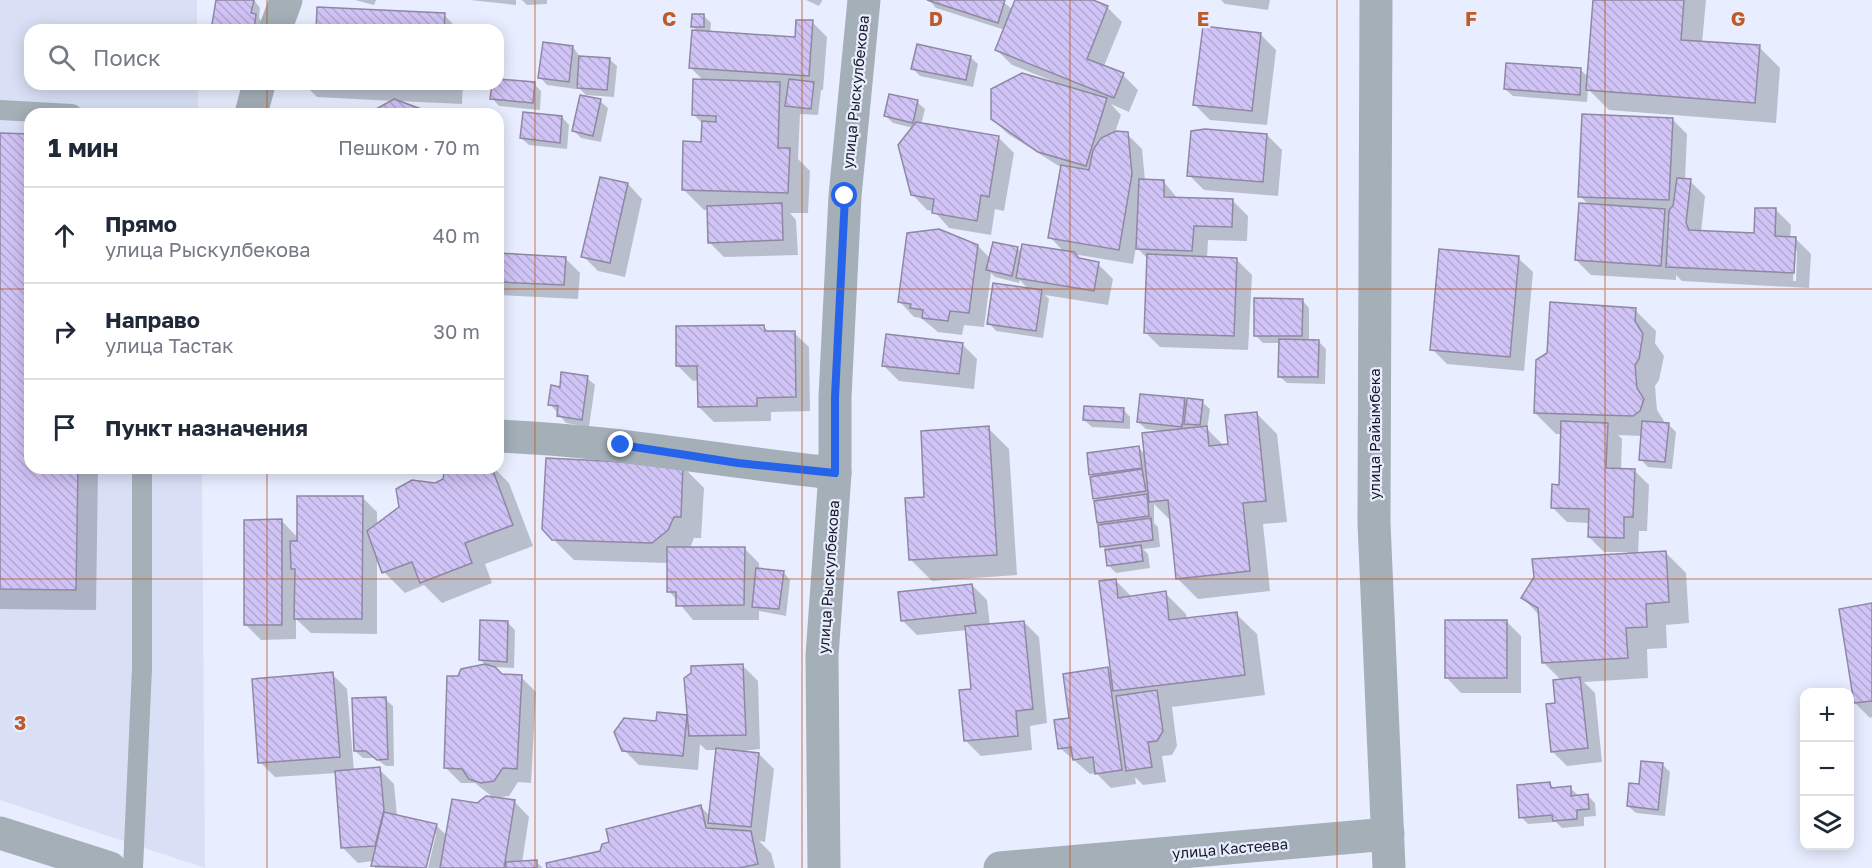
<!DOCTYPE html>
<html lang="ru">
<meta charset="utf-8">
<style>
:root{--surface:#fff;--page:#f2f2f3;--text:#1f2937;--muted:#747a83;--line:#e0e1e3}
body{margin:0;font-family:"Golos Text",sans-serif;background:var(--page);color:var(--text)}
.controls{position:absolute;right:18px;bottom:18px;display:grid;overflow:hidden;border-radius:12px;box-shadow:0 3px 15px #0003}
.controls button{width:54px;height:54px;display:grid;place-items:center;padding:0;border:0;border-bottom:2px solid var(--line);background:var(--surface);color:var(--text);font:30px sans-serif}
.stop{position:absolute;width:18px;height:18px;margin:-14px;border:4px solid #2563eb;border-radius:50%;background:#fff}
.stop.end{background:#2563eb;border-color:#fff;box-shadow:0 2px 6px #0008}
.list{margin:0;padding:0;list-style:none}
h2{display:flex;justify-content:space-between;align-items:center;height:78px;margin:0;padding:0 24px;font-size:26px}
h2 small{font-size:20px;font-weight:400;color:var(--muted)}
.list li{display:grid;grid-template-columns:39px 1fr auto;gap:18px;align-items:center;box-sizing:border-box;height:96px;padding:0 24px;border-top:2px solid var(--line)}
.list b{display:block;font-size:22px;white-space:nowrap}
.list p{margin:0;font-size:20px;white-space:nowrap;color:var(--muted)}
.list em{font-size:20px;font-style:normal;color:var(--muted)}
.icon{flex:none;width:33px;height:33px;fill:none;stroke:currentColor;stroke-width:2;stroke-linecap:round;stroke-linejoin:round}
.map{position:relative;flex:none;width:1872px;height:868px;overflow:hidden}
.search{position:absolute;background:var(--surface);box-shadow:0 3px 15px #0003;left:24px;top:24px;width:480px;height:66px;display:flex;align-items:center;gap:15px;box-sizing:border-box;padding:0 21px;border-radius:18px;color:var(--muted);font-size:22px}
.panel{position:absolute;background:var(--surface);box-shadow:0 3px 15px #0003;left:24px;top:108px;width:480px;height:366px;border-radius:18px}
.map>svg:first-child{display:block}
</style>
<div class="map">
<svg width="1872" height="868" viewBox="0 0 1872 868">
<defs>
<pattern id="building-back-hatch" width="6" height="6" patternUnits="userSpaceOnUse" patternTransform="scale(1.5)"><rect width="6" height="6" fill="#d0c3f5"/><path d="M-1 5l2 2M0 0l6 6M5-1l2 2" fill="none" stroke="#b2a7d2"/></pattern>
</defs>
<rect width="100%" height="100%" fill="#e8eeff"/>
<polygon fill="#d9e0f5" points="0,0 197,0 197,30 30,30 30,84 198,84 198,114 30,114 30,468 202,468 205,868 0,800"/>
<g fill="#0003" fill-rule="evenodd">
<polygon points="217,0 254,0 260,8 259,18 263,23 262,30 213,30"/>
<polygon points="355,0 376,0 374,5"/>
<polygon points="470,0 516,0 516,5"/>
<polygon points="522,0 547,0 547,4 527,5"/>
<polygon points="806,0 822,0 822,1 819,6"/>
<polygon points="929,0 1001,0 1013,10 1017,0 1089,0 1107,7 1122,22 1104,66 1123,75 1138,90 1129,112 1111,104 1121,115 1115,132 1127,134 1142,149 1145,181 1164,182 1178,199 1233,201 1248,216 1247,241 1208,240 1207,258 1237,260 1252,275 1248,350 1160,347 1145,332 1148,259 1136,247 1133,264 1073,254 1080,260 1098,264 1113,279 1108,305 1045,295 1049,299 1043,338 996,331 989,323 1029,290 1020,280 1019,283 995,277 991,273 984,327 964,325 962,335 938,332 921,318 914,317 900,302 978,246 991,259 1017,248 1022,253 1064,252 1050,237 1062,168 1008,134 992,119 1050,80 1012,65 997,50 1005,30 936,8"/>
<polygon points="1221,0 1270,0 1268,10 1225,4"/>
<polygon points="1595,0 1706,0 1702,43 1759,47 1780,68 1776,123 1609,110 1588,89 1587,102 1513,96 1505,89 1581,70 1589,78"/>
<polygon points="444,15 459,30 318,30"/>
<polygon points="703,15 711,23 710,33 796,39 812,22 827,37 823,90 821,90 818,115 800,114 798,159 810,171 808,213 790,213 796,220 798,255 724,257 710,243 708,210 704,210 683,189 703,143 703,124 694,115 704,81 691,68 698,32 693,27"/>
<polygon points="1261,35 1276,50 1267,125 1210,120 1195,105"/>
<polygon points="573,47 580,57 609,59 617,66 614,97 586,95 576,85 576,89 547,85 540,77"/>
<polygon points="970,57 978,64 973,87 920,76 913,69"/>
<polygon points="498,80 534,84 541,91 540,110 499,106 492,98 493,84 498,84"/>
<polygon points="304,84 463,84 462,104 398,101 431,114 369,114 394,101 317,97"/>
<polygon points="600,101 608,108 601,142 581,138 574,131"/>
<polygon points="917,102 925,109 921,125 999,138 1014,153 1004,211 995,209 991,235 949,228 934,211 927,210 912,194 913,128 893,123 886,116"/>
<polygon points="562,117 569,125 567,149 529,145 521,138"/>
<path d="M1672,119l15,15 -2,46 5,1 15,15 -4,36 54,3 21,-25 15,15 -1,14h6l15,15 -2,34 -127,-7 -6,-6v5l-85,-5 -15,-15 13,-55 -9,-9zM1794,251h3l-1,30h-3z"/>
<polygon points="0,135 30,135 30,468 98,468 96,610 0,609"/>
<polygon points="1267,135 1282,150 1278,196 1204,190 1189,175"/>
<polygon points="628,184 642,199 625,277 598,271 583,256"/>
<polygon points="498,255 565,258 580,273 578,299 498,295"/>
<polygon points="1518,258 1533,272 1524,371 1447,364 1432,349"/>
<polygon points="1302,300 1309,308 1309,341 1318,341 1326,349 1325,384 1287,383 1279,376 1280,343 1263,343 1255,335"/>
<polygon points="1635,310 1656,331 1655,343 1664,356 1659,380 1655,386 1657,410 1664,421 1663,424 1668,424 1676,432 1672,469 1648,467 1640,459 1642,436 1618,435 1622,439 1621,470 1634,470 1649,485 1647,531 1639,531 1638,554 1665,552 1686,573 1689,623 1666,625 1667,648 1647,649 1648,678 1584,682 1595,693 1602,762 1567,766 1552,751 1562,681 1543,662 1540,616 1523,598 1628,555 1628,552 1604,552 1589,537 1590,523 1567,522 1552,507 1560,487 1562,434 1556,434 1535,413"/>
<polygon points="764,327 770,333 794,333 809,347 810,411 771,412 771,421 714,422 699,407 699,380 693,381 678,366"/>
<polygon points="962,344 977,359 974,389 899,381 884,366"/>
<polygon points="587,378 595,385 589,427 566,423 550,404 561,389"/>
<polygon points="1184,399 1188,403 1202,402 1210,409 1207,429 1224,446 1230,445 1256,413 1277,434 1287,522 1263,524 1270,591 1198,599 1177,578 1172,522 1154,504 1154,523 1158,527 1160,547 1143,549 1148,554 1150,568 1116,573 1108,565 1098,523 1099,502 1094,498 1094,478 1091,474 1139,448 1146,455 1161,431 1146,429 1138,422"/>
<polygon points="1123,409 1130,417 1130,429 1092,427 1084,420"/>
<polygon points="988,428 1009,449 1017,575 932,581 911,560 926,499"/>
<polygon points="683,467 704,488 701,538 694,538 690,548 744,548 759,563 759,570 783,572 790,580 786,616 759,611 759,620 693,620 669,591 668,563 574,560 553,539"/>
<polygon points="446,468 494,468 509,483 533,546 485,564 492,583 442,603 424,585 405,593 384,572 377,555 377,634 311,633 296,619 296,639 261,640 246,625 282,521 298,538 362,497 377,512 377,525 445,480"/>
<polygon points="1115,580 1132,597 1165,593 1186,614 1187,620 1236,614 1257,634 1265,695 1172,707 1177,746 1172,755 1162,756 1166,782 1143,785 1135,777 1136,784 1111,788 1096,773 1090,774 1060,748 1071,719 1107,669 1113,675"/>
<polygon points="972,585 987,600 990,626 1024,622 1039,637 1047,723 1030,726 1032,750 981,756 966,741 973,691 967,630 917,635 902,620"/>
<polygon points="1872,605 1872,717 1870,718 1855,703"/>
<polygon points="1506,621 1521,636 1521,693 1461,693 1447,678"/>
<polygon points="507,622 515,630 514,668 494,667 502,676 521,677 536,692 531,783 518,782 509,796 495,798 515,802 529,817 522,863 536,862 543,868 428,868 436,834 433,834 425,868 375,868 374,861 358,863 343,848 337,773 275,777 260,762 332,674 347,689 354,771 379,769 394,784 397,816 436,825 447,836 477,805 495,799 475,783 461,783 446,768 459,677 486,665 480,660"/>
<polygon points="743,666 758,681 760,749 733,752 759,754 774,769 765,842 759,841 771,853 775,868 548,868 601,853 701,807 710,816 717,750 706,750 700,744 698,770 639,765 624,750 658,722 686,716 689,719"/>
<polygon points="385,699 393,706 394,766 386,766 375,758 363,758 355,751"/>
<polygon points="1663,765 1670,772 1665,816 1636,813 1628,806 1640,786"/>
<polygon points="1550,784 1555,789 1570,788 1578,795 1588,796 1595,803 1596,816 1584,817 1584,826 1562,828 1556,822 1528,824 1521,817"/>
</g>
<g fill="url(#building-back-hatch)" stroke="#8f88a2" stroke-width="1.5">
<polygon points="216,0 254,0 251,13 256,14 254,30 211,30"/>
<polygon points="927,0 1005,0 998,23"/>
<polygon points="1015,0 1093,0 1108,6 1087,59 1124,73 1114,98 995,50"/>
<polygon points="1593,0 1684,0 1681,40 1760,45 1755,103 1586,90"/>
<polygon points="317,7 445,13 444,30 316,30"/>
<polygon points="692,14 704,14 704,27 691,27"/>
<polygon points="796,20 813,20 809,76 689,68 692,30 795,37"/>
<polygon points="1203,26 1261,33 1252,111 1193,105"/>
<polygon points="543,42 573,46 569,82 538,78"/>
<polygon points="917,44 971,56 966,80 911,69"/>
<polygon points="579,56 610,58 607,90 577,88"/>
<polygon points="1506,63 1581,68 1580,95 1504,89"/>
<polygon points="1022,73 1107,98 1086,166 1038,152 991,119 991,89"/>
<polygon points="498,79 535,82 533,103 490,99 492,84 498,84"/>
<polygon points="693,79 780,82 778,148 790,148 788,193 682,190 683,141 701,142 702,121 716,122 716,116 692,115"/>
<polygon points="789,79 814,82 811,109 785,106"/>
<polygon points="889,94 918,100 913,123 884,116"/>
<polygon points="580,95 601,99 593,136 572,131"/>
<polygon points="394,99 435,114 367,114"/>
<polygon points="523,112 562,116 560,143 520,138"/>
<polygon points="1582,114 1673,118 1669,200 1578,197"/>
<polygon points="916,122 999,136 989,197 981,195 977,221 932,213 934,199 911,195 898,145"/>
<polygon points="1205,129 1267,134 1263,182 1187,176 1191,131"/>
<polygon points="1116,131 1128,132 1132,174 1119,250 1048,238 1061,165 1089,170 1093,150 1101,138"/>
<polygon points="0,133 30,134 30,468 78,468 76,590 0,589"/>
<polygon points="600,177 628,183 610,263 581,257"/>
<polygon points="1677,178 1691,179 1686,223 1689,230 1754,233 1755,208 1776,208 1775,236 1796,237 1794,273 1666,267 1669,210 1673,206"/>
<polygon points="1139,179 1164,180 1164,197 1233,199 1232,227 1194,226 1192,251 1136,249"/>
<polygon points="782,203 783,240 708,243 707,206"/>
<polygon points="1579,203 1665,209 1661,266 1575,260"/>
<polygon points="939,229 978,245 969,313 950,311 948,321 922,318 923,310 910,308 911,304 898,302 907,233"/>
<polygon points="993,242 1018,247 1012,276 986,270"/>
<polygon points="1022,244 1074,252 1079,258 1099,262 1094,291 1016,278"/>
<polygon points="1439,249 1519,256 1510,357 1430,350"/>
<polygon points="498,253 566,257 564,285 498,282"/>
<polygon points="1147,254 1237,258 1234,336 1144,333"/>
<polygon points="993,283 1042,290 1036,331 987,324"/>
<polygon points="1254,298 1303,299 1302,336 1254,336"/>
<polygon points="1550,302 1636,308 1635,321 1643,334 1639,359 1635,365 1637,388 1644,399 1640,411 1633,416 1534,413 1536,360 1547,353"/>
<polygon points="764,325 765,331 795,331 796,397 757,398 757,406 698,407 697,366 676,366 676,326"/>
<polygon points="886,334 963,343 959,374 882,366"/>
<polygon points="1279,339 1319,340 1318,377 1278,377"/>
<polygon points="561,372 588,376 582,420 557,416 558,406 548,405 551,385 560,387"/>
<polygon points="1140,394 1185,398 1182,427 1137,422"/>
<polygon points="1187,398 1203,400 1200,425 1184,424"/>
<polygon points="1084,406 1124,408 1123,422 1083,420"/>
<polygon points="1257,412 1266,501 1243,503 1250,571 1176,579 1168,500 1149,502 1142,433 1207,426 1209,446 1228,444 1225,415"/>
<polygon points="1561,421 1608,423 1606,468 1635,469 1633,517 1624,517 1624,538 1588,537 1589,509 1551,508 1552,484 1559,485"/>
<polygon points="1642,421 1669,423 1665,462 1639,460"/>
<polygon points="989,426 997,555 909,560 905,498 924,497 921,431"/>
<polygon points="1139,446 1142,468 1089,475 1087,453"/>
<polygon points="546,458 683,465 681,517 674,517 668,530 652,543 552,540 542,529"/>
<polygon points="445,468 492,468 513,525 465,543 472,563 420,583 412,562 382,573 367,531 399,507 396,489 412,480 435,483 443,479"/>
<polygon points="1142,469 1146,491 1093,499 1090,477"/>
<polygon points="1147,494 1149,516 1097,523 1094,501"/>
<polygon points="297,496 363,496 362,619 294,619 295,569 291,569 290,541 297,541"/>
<polygon points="1151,518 1153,540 1100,547 1098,525"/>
<polygon points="282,519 282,625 244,625 244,520"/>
<polygon points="1141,545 1143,561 1107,566 1105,550"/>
<polygon points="667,547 745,547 744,605 676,606 676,592 667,592"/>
<polygon points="1666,551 1669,602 1646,604 1647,627 1626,628 1628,658 1542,663 1538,608 1521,598 1534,577 1532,559"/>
<polygon points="756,568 784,571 779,609 752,607"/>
<polygon points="1116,579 1118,598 1166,591 1169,620 1237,612 1245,675 1113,691 1099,581"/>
<polygon points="972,584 976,613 901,621 898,592"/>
<polygon points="1872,603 1872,701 1854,703 1839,609"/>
<polygon points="480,620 508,621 507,662 479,660"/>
<rect x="1445" y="620" width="62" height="58"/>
<polygon points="1024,621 1033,709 1016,711 1018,736 964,741 959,690 971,689 965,626"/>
<polygon points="485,664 495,667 502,674 522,675 517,769 503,768 494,781 481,783 469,779 462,769 444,768 447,676 458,676 461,669"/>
<polygon points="743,664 746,735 689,736 684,678 691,673 691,666"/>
<polygon points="1108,667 1122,770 1095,774 1093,757 1073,760 1071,747 1058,749 1054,720 1069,718 1063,674"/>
<polygon points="333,672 340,757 258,763 252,679"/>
<polygon points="1580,677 1588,748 1551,752 1546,704 1555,703 1553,680"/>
<polygon points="1157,690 1163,731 1157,741 1148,742 1152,767 1126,771 1116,696"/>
<polygon points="386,697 388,759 377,760 366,751 354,751 352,698"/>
<polygon points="657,712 687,715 683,756 622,751 614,732 624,718 656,721"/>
<polygon points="716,748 759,753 751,827 708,823"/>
<polygon points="1641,761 1663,763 1658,810 1627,806 1629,783 1639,784"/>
<polygon points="380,767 384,810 375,846 341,848 335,771"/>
<polygon points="1550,782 1551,788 1571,786 1571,796 1588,794 1589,809 1577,810 1577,819 1553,821 1552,815 1519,818 1517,785"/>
<polygon points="486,796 515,800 504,868 440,868 452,799 477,803"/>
<polygon points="701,805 706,828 751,831 758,864 739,868 547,868 546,863 600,851 602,844 609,842 606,829"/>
<polygon points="384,812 437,824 426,868 371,866"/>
<polygon points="537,860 537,868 506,868 506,862"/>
</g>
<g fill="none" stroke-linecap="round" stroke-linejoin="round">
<g stroke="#a4afb8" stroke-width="20">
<polyline points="0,110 72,114"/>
<polyline points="133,868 142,668 142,468"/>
</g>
<g stroke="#a4afb8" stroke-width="33">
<polyline points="275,30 286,0"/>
<polyline points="251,114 259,84"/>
<path d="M498,436c113,4 224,26 337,37"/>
<polyline points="0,833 110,868"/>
<polyline points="824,868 822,656 835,473 835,397 845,196 864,0"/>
<polyline points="1000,868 1388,834"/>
</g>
<polyline stroke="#a4afb8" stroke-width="33" points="1376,0 1374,523 1389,868"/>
</g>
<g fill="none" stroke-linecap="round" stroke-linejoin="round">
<polyline stroke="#2563eb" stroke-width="8" points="621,445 738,463 835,473 835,397 845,196"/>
</g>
<path fill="none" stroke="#bf5b26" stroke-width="1.5" stroke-opacity="0.55" d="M267,0v30M535,0v868M802,0v868M1070,0v868M1337,0v868M1605,0v868M267,84v30M0,289h30M498,289h1374M267,468v400M0,579h1872"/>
<g text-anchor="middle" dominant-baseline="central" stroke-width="4.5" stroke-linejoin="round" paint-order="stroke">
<g font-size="15" fill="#171a24" stroke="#e8eeff">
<text transform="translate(855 92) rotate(-84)">улица Рыскулбекова</text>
<text transform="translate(1374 434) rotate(-90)">улица Райымбека</text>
<text transform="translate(828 577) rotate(-86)">улица Рыскулбекова</text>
<text transform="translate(1230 848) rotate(-5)">улица Кастеева</text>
</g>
</g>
<g font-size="20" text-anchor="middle" font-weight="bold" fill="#bf5b26" stroke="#e8eeff" stroke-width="4.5" stroke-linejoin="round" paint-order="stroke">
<text x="669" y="26">C</text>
<text x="936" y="26">D</text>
<text x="1203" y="26">E</text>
<text x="1471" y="26">F</text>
<text x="1738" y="26">G</text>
<text x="20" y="730">3</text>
</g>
</svg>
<div class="controls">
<button>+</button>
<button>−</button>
<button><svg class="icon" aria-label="layers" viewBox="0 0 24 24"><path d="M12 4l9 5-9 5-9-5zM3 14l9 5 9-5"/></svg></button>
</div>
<div class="stop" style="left:845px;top:196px"></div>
<div class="stop end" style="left:621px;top:445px"></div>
<div class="search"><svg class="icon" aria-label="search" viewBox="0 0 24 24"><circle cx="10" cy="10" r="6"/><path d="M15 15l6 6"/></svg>Поиск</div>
<section class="panel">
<h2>1 мин<small>Пешком · 70 m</small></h2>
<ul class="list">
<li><svg class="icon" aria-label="ahead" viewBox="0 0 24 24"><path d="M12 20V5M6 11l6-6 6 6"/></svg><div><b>Прямо</b><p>улица Рыскулбекова</p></div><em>40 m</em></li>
<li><svg class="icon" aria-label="right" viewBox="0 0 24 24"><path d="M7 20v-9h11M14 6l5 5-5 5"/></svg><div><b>Направо</b><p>улица Тастак</p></div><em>30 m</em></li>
<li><svg class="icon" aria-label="arrive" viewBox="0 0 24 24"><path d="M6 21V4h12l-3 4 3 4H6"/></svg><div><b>Пункт назначения</b></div></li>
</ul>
</section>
</div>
